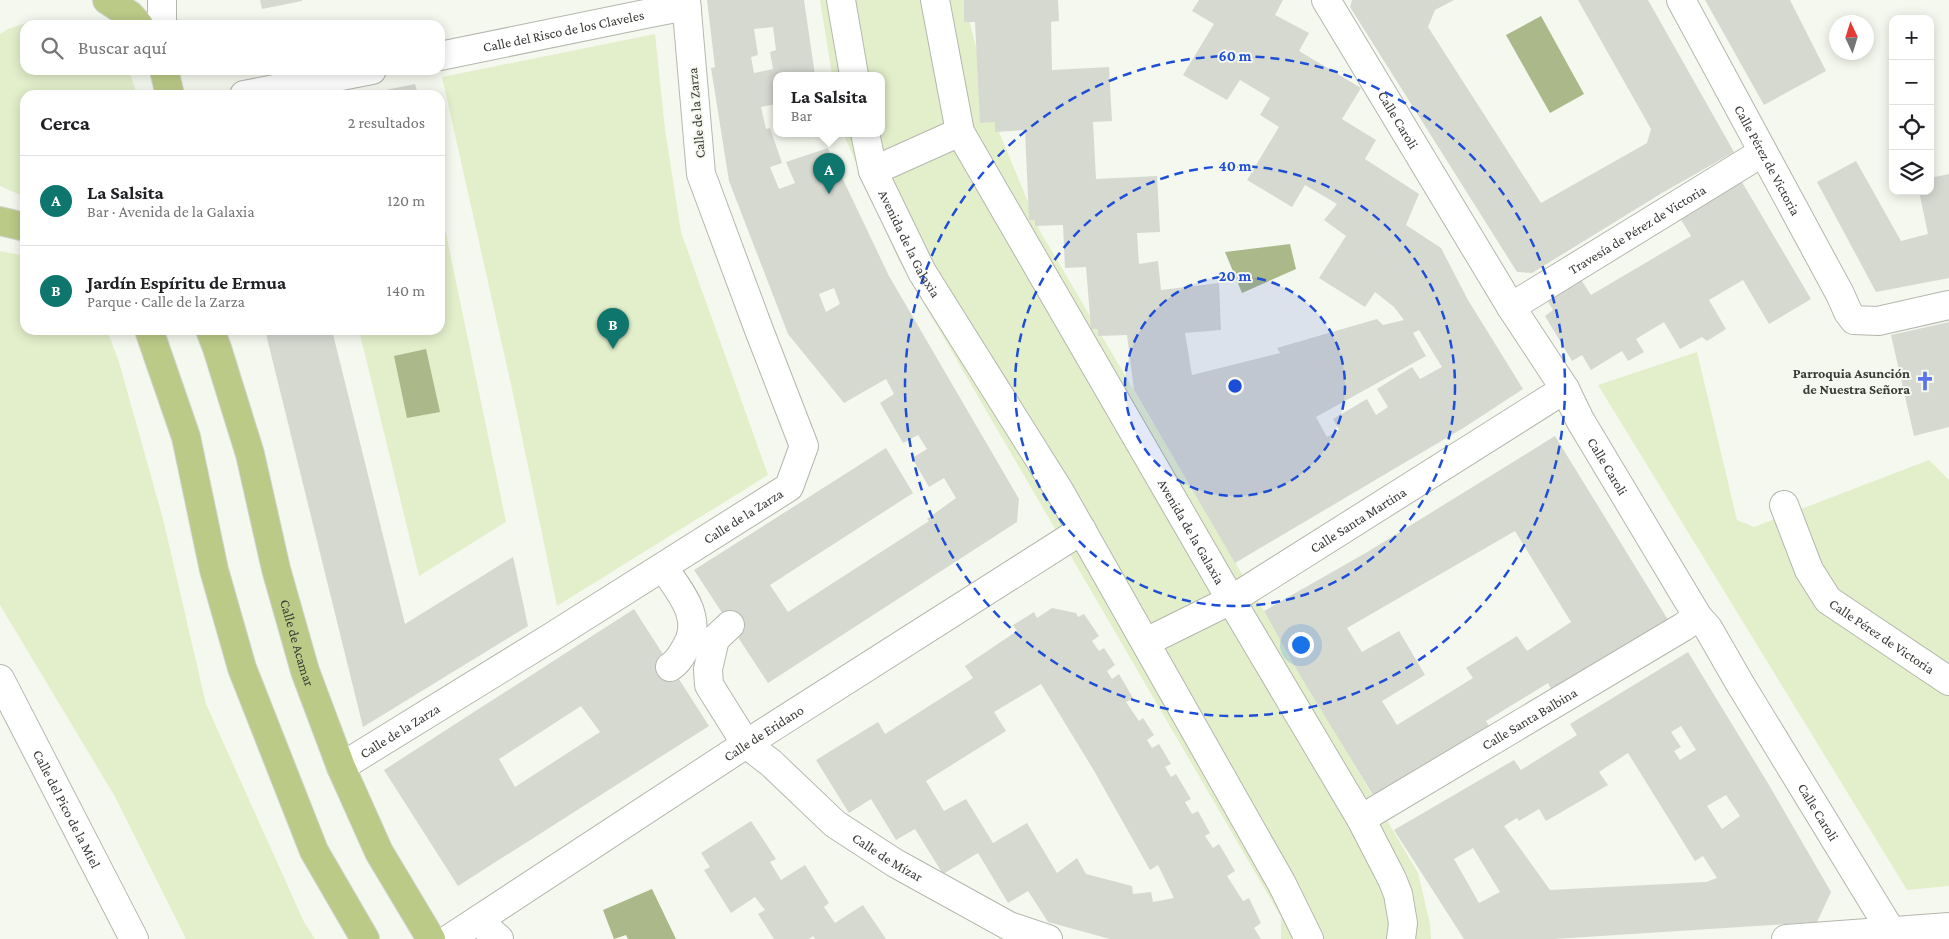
<!DOCTYPE html>
<html lang="es">
<meta charset="utf-8">
<style>
:root{--surface:#fff;--page:#f6f6f6;--text:#202124;--muted:#757577;--line:#e0e0e0;--accent:#0f766e}
body{margin:0;font-family:"Crimson Pro",serif;background:var(--page);color:var(--text)}
.controls{position:absolute;right:15px;top:15px;display:grid;overflow:hidden;border-radius:10px;box-shadow:0 2px 12px #0003}
.controls button{width:45px;height:45px;display:grid;place-items:center;padding:0;border:0;border-bottom:1px solid var(--line);background:var(--surface);color:var(--text);font:25px sans-serif}
.compass{position:absolute;left:1829px;top:15px;width:45px;height:45px;border-radius:50%;background:var(--surface);box-shadow:0 2px 12px #0003;rotate:356deg}
.you{position:absolute;left:1300px;top:644px;width:18px;height:18px;margin:-12px;border:4px solid #fff;border-radius:50%;background:#1a73e8;box-shadow:0 0 0 8px #1a73e833}
.badge{display:grid;place-items:center;width:32px;height:32px;border-radius:50%;background:var(--accent);color:#fff;font-size:16px;font-weight:700}
.pin{position:absolute;translate:-50% -41px;filter:drop-shadow(0 1px 2px #0008)}
.pin::after{content:'';position:absolute;top:26px;width:18px;height:15px;background:inherit;clip-path:polygon(0 0,100% 0,50% 100%)}
.popup{position:absolute;left:773px;top:72px;width:112px;height:65px;box-sizing:border-box;display:grid;place-content:center;border-radius:10px;background:var(--surface);filter:drop-shadow(0 1px 4px #0005);font-size:16px;white-space:nowrap;color:var(--muted)}
.popup b{font-size:19px;color:var(--text)}
.popup::after{content:'';position:absolute;left:50%;top:100%;margin-left:-10px;border:10px solid transparent;border-top-color:var(--surface)}
.list{margin:0;padding:0;list-style:none}
h2{display:flex;justify-content:space-between;align-items:center;height:65px;margin:0;padding:0 20px;font-size:21px}
h2 small{font-size:16px;font-weight:400;color:var(--muted)}
.list li{display:grid;grid-template-columns:32px 1fr auto;gap:15px;align-items:center;box-sizing:border-box;height:90px;padding:0 20px;border-top:1px solid var(--line)}
.list b{display:block;font-size:19px;white-space:nowrap}
.list p{margin:0;font-size:16px;white-space:nowrap;color:var(--muted)}
.list em{font-size:16px;font-style:normal;color:var(--muted)}
.icon{flex:none;width:28px;height:28px;fill:none;stroke:currentColor;stroke-width:2;stroke-linecap:round;stroke-linejoin:round}
.map{position:relative;flex:none;width:1949px;height:939px;overflow:hidden}
.search{position:absolute;background:var(--surface);box-shadow:0 2px 12px #0003;left:20px;top:20px;width:425px;height:55px;display:flex;align-items:center;gap:12px;box-sizing:border-box;padding:0 18px;border-radius:15px;color:var(--muted);font-size:19px}
.panel{position:absolute;background:var(--surface);box-shadow:0 2px 12px #0003;left:20px;top:90px;width:425px;height:245px;border-radius:15px}
.map>svg:first-child{display:block}
</style>
<div class="map">
<svg width="1949" height="939" viewBox="0 0 1949 939">
<rect width="100%" height="100%" fill="#f5f8ee"/>
<g fill="#e3efcb">
<polygon points="820,0 964,0 995,122 1040,231 1418,873 1430,924 1431,939 1281,939 1281,917 898,259 843,133 882,133 882,75 832,75"/>
<polygon points="35,20 64,21 76,25 25,25 25,70 129,70 137,95 25,95 25,197 0,186 0,34 8,29"/>
<polygon points="655,34 665,129 681,232 768,475 557,606 512,389 442,77"/>
<polygon points="440,205 506,522 419,576 359,330 440,330"/>
<polygon points="0,251 25,256 25,330 107,330 119,362 163,519 206,704 304,922 315,939 186,939 114,795 0,605"/>
<polygon points="1697,352 1737,520 1754,527 1929,460 1949,480 1949,886 1907,890 1598,385"/>
</g>
<g fill="#aab88a">
<polygon points="1541,16 1584,94 1550,113 1506,35"/>
<polygon points="1290,244 1296,269 1242,293 1225,252"/>
<polygon points="426,349 440,412 407,418 394,356"/>
<polygon points="652,889 676,939 628,939 626,935 614,939 603,910"/>
</g>
<g fill="#d6d9d0" fill-rule="evenodd">
<polygon points="260,0 302,0 302,1 262,9"/>
<path d="M707,0h97l11,75h-39v29l-15,3 5,22 4,-1 12,35 -12,4 9,22 16,-6 -9,-21 42,-14 61,128 130,223 -2,23 -249,161 -74,-113 192,-122 27,45 -143,92 18,27 141,-91 -2,-2 29,-21 -12,-20 -15,9 -17,-29 15,-9 -9,-14 -15,8 -23,-40 14,-9 -8,-15 -42,24 -56,-69 -59,-153 -18,-113 4,-1zM773,27l3,23 -6,2 3,17 -19,4 -3,-16 7,-2 -4,-26zM834,288l6,16 -14,8 -7,-18z"/>
<path d="M964,0h94l1,21 -8,1 1,48 57,-3 3,54 -19,1 3,57 61,-3 3,56 -23,1 2,31 19,-3 3,29 58,-7 2,47 -36,3 7,42 88,-22 -3,-5 100,-29 6,6 21,-5 -10,-13 -19,-15 -10,15 -46,-29 27,-42 -22,-16 13,-16 -32,-19 -13,22 -45,-27 32,-53 -19,-12 10,-17 -30,-18 -13,20 -44,-25 31,-51 -22,-13 7,-11h84l-8,15 34,18 -10,18 62,37 -19,31 34,21 -11,19 54,35 -13,31 35,23 27,52 55,89 -58,38 -230,136 -101,-173 -7,-55 -29,1v-7h-7l-5,-62 -21,1 -2,-43 -28,1v-6h-6l-4,-90 -30,2v-10l-15,1 -5,-101h-11zM1419,330l23,37 -22,12 -8,-12 -35,22 11,18 -12,8 -9,-16 -34,20 6,11 -12,7 -11,-20 110,-61 -13,-23z"/>
<polygon points="1352,0 1454,0 1435,10 1428,27 1541,203 1647,143 1651,129 1578,0 1648,0 1734,152 1662,193 1532,273 1517,272 1350,7"/>
<polygon points="1705,0 1790,0 1826,71 1764,105"/>
<polygon points="415,84 418,95 366,95 366,94"/>
<polygon points="1856,161 1901,241 1928,234 1919,191 1930,191 1930,178 1949,174 1949,278 1876,292 1817,182"/>
<polygon points="1739,177 1811,299 1769,324 1743,280 1709,300 1726,329 1707,341 1702,337 1680,349 1664,322 1636,339 1644,352 1628,361 1622,351 1591,370 1582,355 1572,361 1545,316 1553,310 1546,298 1580,278 1591,295 1691,236 1677,213"/>
<polygon points="1949,322 1949,427 1914,436 1891,335"/>
<polygon points="265,330 332,330 405,624 513,557 514,561 528,626 363,727"/>
<path d="M1555,436l115,187 -117,70 -5,-10 -62,38 6,10 -116,69 -75,-123 -37,-66 105,-60zM1515,531l56,91 -44,29 -10,-15 -51,32 7,10 -76,47 -15,-24 43,-26 -26,-44 -37,21 -15,-24z"/>
<path d="M1052,608l24,5 2,4 6,-3 15,22 -7,5 7,10 5,-3 11,17 -8,6 5,8 7,-5 14,24 -7,4 13,19 4,-3 11,17 -7,5 5,8 7,-4 12,20 -6,3 6,10 5,-3 15,25 -6,3 7,12 6,-3 12,22 -5,3 8,12 6,-4 16,27 -8,5 16,25 6,-3 12,25 -7,5 7,11h-151l-62,-17 -20,-31 -20,12 -30,-50 -35,21 -28,-45 -19,11 -25,-41 -22,14 -33,-53 62,-38 7,12 88,-56 -8,-12 52,-35 -4,-6 21,-13 3,6zM1041,684l52,85 57,101 8,-5 16,33 -21,4 -2,-10 -18,2 -1,-8 -46,-12 -9,-16 -20,15 -30,-50 -34,20 -27,-44 -22,12 -18,-30 80,-50 -12,-19z"/>
<path d="M634,609l75,117 -251,160 -74,-116zM581,706l19,26 -85,55 -16,-28z"/>
<path d="M1688,652l81,133 62,107 -14,30 -263,17h-90l-70,-109 120,-70 7,10 56,-35 -7,-11zM1681,726l15,24 -16,10 -6,-9 7,-4 -10,-15zM1628,753l67,108 8,-5 14,22 -11,4 -156,8 -46,-64 13,-8 2,3 20,-12 7,12 62,-36 -9,-13zM1726,795l14,21 -18,13 -15,-23zM1473,848l27,44 -21,11 -25,-44z"/>
<polygon points="751,821 776,859 770,862 781,880 805,865 829,903 824,907 835,923 863,905 886,939 815,939 813,936 809,939 774,939 758,914 765,910 755,897 731,913 704,870 710,867 701,853"/>
</g>
<g fill="none" stroke-linecap="round" stroke-linejoin="round">
<defs>
<g id="minor">
<polyline points="162,0 162,25"/>
<polyline points="841,0 854,75"/>
<path id="s1" d="M935,0l25,132 271,468 130,219 31,60 6,15 5,29 -2,16"/>
<path id="s2" d="M1326,0l185,307 54,82 15,31 118,197 10,11 31,54 152,249"/>
<path id="s3" d="M1681,0l159,294 8,18 6,8 24,1 71,-16"/>
<path id="s4" d="M440,56l210,-43 21,-4h16"/>
<polyline points="244,95 372,70"/>
<path id="s5" d="M865,133l8,38 49,101 138,220 222,392 27,55"/>
<polyline points="873,171 960,132"/>
<path id="s6" d="M1511,307l252,-155"/>
<path id="s7" d="M1784,505l25,65 19,30 121,81"/>
<path d="M663,567c17,25 42,52 22,82 -4,7 -8,14 -15,18"/>
<path id="s8" d="M730,625l-15,14 -7,30 1,16 37,59 25,19 64,61 60,39 114,63 39,13"/>
<path id="s9" d="M1146,642l85,-42 334,-211"/>
<path id="s10" d="M0,679l134,260"/>
<path id="s11" d="M341,767l209,-129 239,-151 15,-41 -45,-116 -58,-156 -15,-174"/>
<path id="s12" d="M1361,819l322,-192 15,-10"/>
<polyline points="478,921 499,939"/>
<path id="s13" d="M449,939l297,-195 336,-214"/>
<polyline points="1786,939 1949,927"/>
</g>
<g id="major">
<polyline points="107,0 130,15 139,25"/>
<polyline points="164,70 170,95"/>
<polyline points="0,221 25,227"/>
<polyline points="149,330 186,437 214,570 242,668 314,851 365,939"/>
<path id="s14" d="M210,330l7,18 33,106 26,115 29,102 36,96 38,85 52,87"/>
</g>
</defs>
<use href="#minor" stroke="#b4b7ad" stroke-width="30"/>
<use href="#major" stroke="#d3d4d3" stroke-width="30"/>
<use href="#minor" stroke="#fff" stroke-width="28"/>
<use href="#major" stroke="#bbca87" stroke-width="28"/>
</g>
<circle cx="1235" cy="386" r="110" fill="#1d4ed8" fill-opacity=".12"/>
<g fill="none" stroke="#1d4ed8" stroke-width="2.5" stroke-dasharray="9 6">
<circle cx="1235" cy="386" r="110"/>
<circle cx="1235" cy="386" r="220"/>
<circle cx="1235" cy="386" r="330"/>
</g>
<defs>
<symbol id="church-bare" viewBox="-9 -9 18 18"><path d="M-1.2-6h2.4v3.5h3.3v2.4h-3.3V6h-2.4V-.1h-3.3v-2.4h3.3Z" fill="#5c73ea" stroke="#f5f8ee" stroke-width="2.5" paint-order="stroke"/></symbol>
</defs>
<g fill-rule="evenodd">
<use href="#church-bare" x="1911" y="367" width="28" height="28"/>
</g>
<g text-anchor="middle" dominant-baseline="central" stroke-width="4" stroke-linejoin="round" paint-order="stroke">
<g font-size="14" fill="#393a36" stroke="#f5f8ee">
<text stroke="none"><textPath href="#s4" startOffset="126">Calle del Risco de los Claveles</textPath></text>
<text transform="translate(696 113) rotate(-95)">Calle de la Zarza</text>
<text stroke="none"><textPath href="#s2" startOffset="140">Calle Caroli</textPath></text>
<text stroke="none"><textPath href="#s3" startOffset="182">Calle Pérez de Victoria</textPath></text>
<text stroke="none"><textPath href="#s6" startOffset="148">Travesía de Pérez de Victoria</textPath></text>
<text stroke="none"><textPath href="#s5" startOffset="120">Avenida de la Galaxia</textPath></text>
<text stroke="none"><textPath href="#s2" startOffset="545">Calle Caroli</textPath></text>
<text stroke="none"><textPath href="#s11" startOffset="474">Calle de la Zarza</textPath></text>
<text stroke="none"><textPath href="#s9" startOffset="245">Calle Santa Martina</textPath></text>
<text stroke="none"><textPath href="#s1" startOffset="596">Avenida de la Galaxia</textPath></text>
<text stroke="none"><textPath href="#s7" startOffset="170">Calle Pérez de Victoria</textPath></text>
<text stroke="none"><textPath href="#s14" startOffset="325">Calle de Acamar</textPath></text>
<text stroke="none"><textPath href="#s12" startOffset="196">Calle Santa Balbina</textPath></text>
<text stroke="none"><textPath href="#s11" startOffset="69">Calle de la Zarza</textPath></text>
<text stroke="none"><textPath href="#s13" startOffset="376">Calle de Eridano</textPath></text>
<text stroke="none"><textPath href="#s10" startOffset="146">Calle del Pico de la Miel</textPath></text>
<text stroke="none"><textPath href="#s2" startOffset="950">Calle Caroli</textPath></text>
<text stroke="none"><textPath href="#s8" startOffset="319">Calle de Mízar</textPath></text>
</g>
<g font-size="14" font-weight="bold" fill="#393a36" stroke="#f5f8ee" text-anchor="end">
<text x="1910" y="373">Parroquia Asunción<tspan x="1910" dy="16">de Nuestra Señora</tspan></text>
</g>
</g>
<circle cx="1235" cy="386" r="8" fill="#1d4ed8" stroke="#f5f8ee" stroke-width="2.5"/>
<g font-size="15" text-anchor="middle" font-weight="bold" fill="#1d4ed8" stroke="#f5f8ee" stroke-width="4" stroke-linejoin="round" paint-order="stroke">
<text x="1235" y="61">60 m</text>
<text x="1235" y="171">40 m</text>
<text x="1235" y="281">20 m</text>
</g>
</svg>
<div class="controls">
<button>+</button>
<button>−</button>
<button><svg class="icon" aria-label="locate" viewBox="0 0 24 24"><circle cx="12" cy="12" r="6"/><path d="M12 2v4M12 18v4M2 12h4M18 12h4"/></svg></button>
<button><svg class="icon" aria-label="layers" viewBox="0 0 24 24"><path d="M12 4l9 5-9 5-9-5zM3 14l9 5 9-5"/></svg></button>
</div>
<svg class="compass" viewBox="-18 -18 36 36"><path d="M0-13l5 13h-10z" fill="#e53935"/><path d="M0 13l5-13h-10z" fill="#757577"/></svg>
<div class="you"></div>
<div class="pin badge" style="left:829px;top:194px">A</div>
<div class="popup"><b>La Salsita</b>Bar</div>
<div class="pin badge" style="left:613px;top:349px">B</div>
<div class="search"><svg class="icon" aria-label="search" viewBox="0 0 24 24"><circle cx="10" cy="10" r="6"/><path d="M15 15l6 6"/></svg>Buscar aquí</div>
<section class="panel">
<h2>Cerca<small>2 resultados</small></h2>
<ul class="list">
<li><span class="badge">A</span><div><b>La Salsita</b><p>Bar · Avenida de la Galaxia</p></div><em>120 m</em></li>
<li><span class="badge">B</span><div><b>Jardín Espíritu de Ermua</b><p>Parque · Calle de la Zarza</p></div><em>140 m</em></li>
</ul>
</section>
</div>
